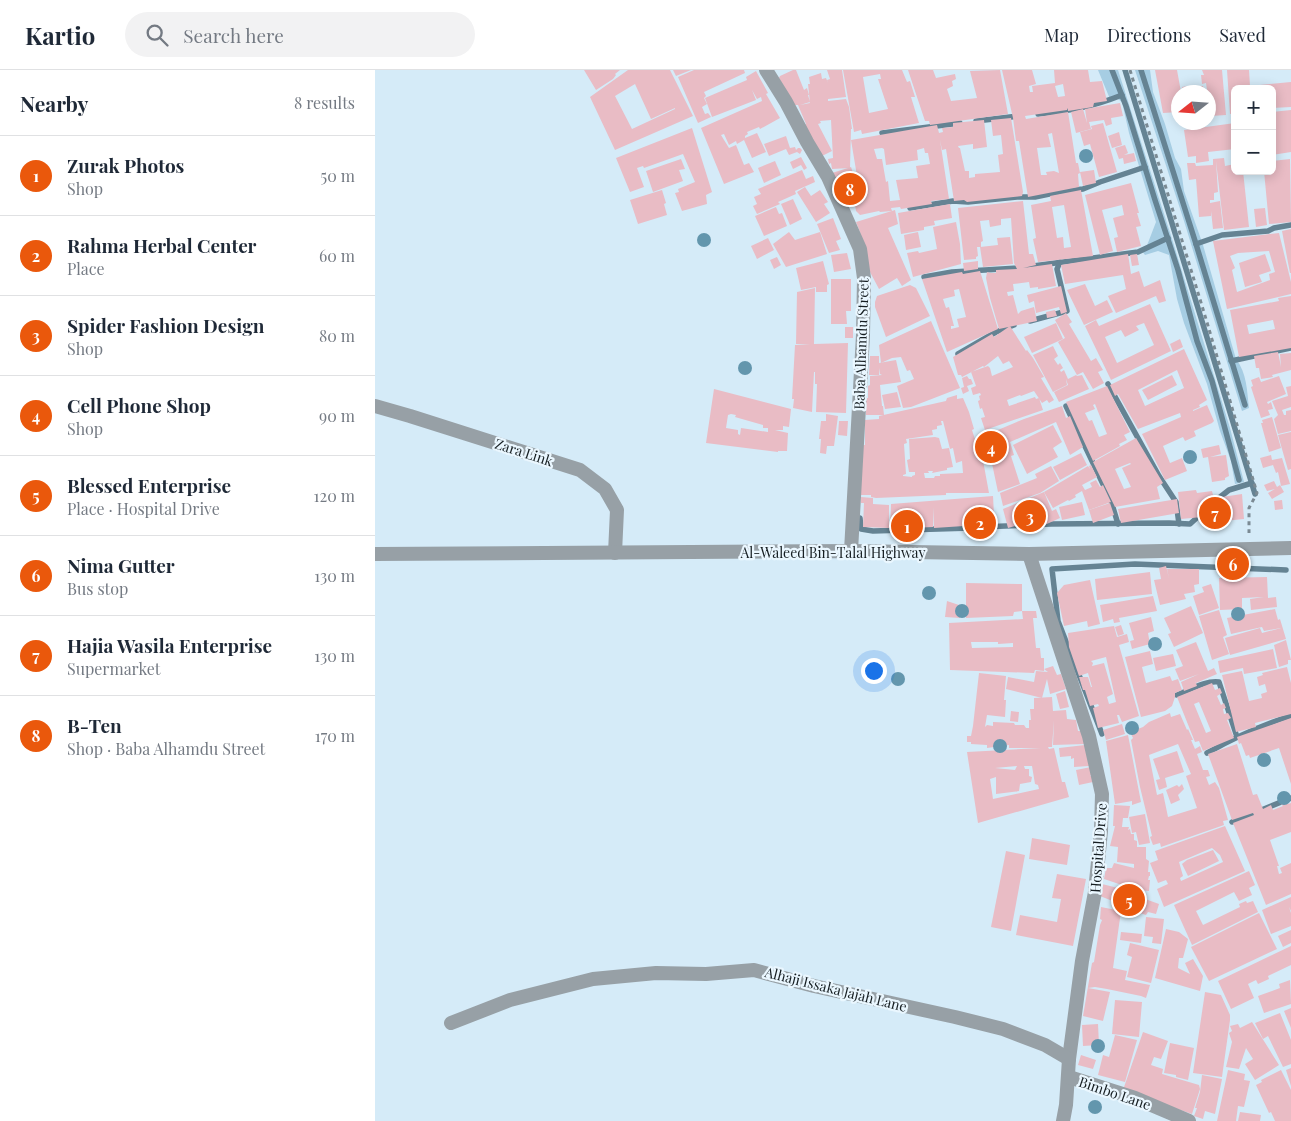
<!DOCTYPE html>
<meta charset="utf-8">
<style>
:root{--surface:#fff;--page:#f2f2f3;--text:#1f2937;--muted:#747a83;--line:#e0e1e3;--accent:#ea580c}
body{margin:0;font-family:"Playfair Display",serif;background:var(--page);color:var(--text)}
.controls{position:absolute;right:15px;top:15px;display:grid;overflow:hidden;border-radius:8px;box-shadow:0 2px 12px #0003}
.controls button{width:45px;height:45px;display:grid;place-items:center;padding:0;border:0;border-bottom:1px solid var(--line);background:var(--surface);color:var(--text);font:25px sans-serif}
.compass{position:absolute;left:796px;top:15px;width:45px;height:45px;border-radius:50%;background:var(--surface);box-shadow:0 2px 12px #0003;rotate:253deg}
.you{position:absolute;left:498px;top:600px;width:18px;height:18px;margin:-12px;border:4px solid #fff;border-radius:50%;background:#1a73e8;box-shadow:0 0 0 8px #1a73e833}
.badge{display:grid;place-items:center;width:32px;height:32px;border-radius:50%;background:var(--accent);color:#fff;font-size:16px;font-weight:700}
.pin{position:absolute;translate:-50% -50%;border:2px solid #fff;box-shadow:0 1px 5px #0006}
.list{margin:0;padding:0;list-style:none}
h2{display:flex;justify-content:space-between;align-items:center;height:65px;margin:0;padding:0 20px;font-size:21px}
h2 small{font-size:16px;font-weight:400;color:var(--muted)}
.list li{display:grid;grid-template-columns:32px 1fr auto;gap:15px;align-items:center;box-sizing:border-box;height:80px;padding:0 20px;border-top:1px solid var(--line)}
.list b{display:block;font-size:19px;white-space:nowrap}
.list p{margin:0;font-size:16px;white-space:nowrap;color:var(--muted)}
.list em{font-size:16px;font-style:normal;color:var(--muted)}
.icon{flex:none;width:28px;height:28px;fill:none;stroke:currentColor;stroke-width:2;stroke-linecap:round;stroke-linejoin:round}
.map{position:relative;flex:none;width:916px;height:1051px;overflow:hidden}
header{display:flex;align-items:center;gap:30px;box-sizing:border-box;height:70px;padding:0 25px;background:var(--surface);border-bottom:1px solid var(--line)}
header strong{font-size:24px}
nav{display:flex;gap:28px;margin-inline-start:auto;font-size:18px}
.search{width:350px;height:45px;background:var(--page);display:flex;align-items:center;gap:12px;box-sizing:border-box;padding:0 18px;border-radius:28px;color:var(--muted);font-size:19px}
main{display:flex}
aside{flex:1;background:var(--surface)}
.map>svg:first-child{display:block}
</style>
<header>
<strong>Kartio</strong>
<div class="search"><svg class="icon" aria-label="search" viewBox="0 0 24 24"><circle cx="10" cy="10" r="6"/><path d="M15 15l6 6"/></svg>Search here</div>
<nav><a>Map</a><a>Directions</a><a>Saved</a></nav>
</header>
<main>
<aside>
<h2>Nearby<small>8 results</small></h2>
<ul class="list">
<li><span class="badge">1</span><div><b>Zurak Photos</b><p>Shop</p></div><em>50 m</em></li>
<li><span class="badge">2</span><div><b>Rahma Herbal Center</b><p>Place</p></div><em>60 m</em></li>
<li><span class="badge">3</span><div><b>Spider Fashion Design</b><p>Shop</p></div><em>80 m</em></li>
<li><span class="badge">4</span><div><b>Cell Phone Shop</b><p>Shop</p></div><em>90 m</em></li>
<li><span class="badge">5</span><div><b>Blessed Enterprise</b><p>Place · Hospital Drive</p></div><em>120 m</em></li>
<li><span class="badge">6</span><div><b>Nima Gutter</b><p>Bus stop</p></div><em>130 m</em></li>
<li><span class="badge">7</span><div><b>Hajia Wasila Enterprise</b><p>Supermarket</p></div><em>130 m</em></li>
<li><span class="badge">8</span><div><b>B-Ten</b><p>Shop · Baba Alhamdu Street</p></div><em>170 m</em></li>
</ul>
</aside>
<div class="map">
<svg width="916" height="1051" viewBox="0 0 916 1051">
<rect width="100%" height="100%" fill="#d5ebf8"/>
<g fill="#a6cde3">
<polygon points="723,0 743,0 798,172 855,358 869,412 860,414 856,391 845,361 832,314 809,253 802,229 794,185 783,181 770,185 767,181 771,178 781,152 754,63 747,32 743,29 735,29"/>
<path d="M760,0h15l3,22 12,32 10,34 6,11 3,22 19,54 33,114c11,14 11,32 13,49l-7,3 -58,-190z"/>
</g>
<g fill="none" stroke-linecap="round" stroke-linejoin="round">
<g stroke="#658393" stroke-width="5.5">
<polyline points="737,0 751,36 780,130 803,200 822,271 837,311 864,410"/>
<polyline points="750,0 880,424"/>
<polyline points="766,0 821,174 870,335"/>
<path d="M663,44c32,-3 54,-7 84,-19"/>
<polyline points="601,51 644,46"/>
<polyline points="507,63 585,53"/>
<polyline points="535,138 578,131 593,132 642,127 660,127 684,122 708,119 725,112 770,97"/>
<polyline points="821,174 847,165 893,161 899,158 916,155"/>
<polyline points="549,207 577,202 643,198 763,182 793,168"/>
<polyline points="655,251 692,241 682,199 685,192"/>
<polyline points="583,284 621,262 639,255"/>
<polyline points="856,291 916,278"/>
<polyline points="733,314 784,406 801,432 804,454"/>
<polyline points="691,336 736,431 743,454"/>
<polyline points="835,435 854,420 877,413"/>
<polyline points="485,448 486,459 498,461 596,458"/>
<polyline points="606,457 676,454 794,453 815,454 827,443"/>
<path d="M802,625c13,-5 29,-15 42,-13l18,55"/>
<polyline points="727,664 683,551 677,499 760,494 911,500"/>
<path d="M832,683c27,-15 54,-28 84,-37"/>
<polyline points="857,752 916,728"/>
</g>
</g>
<g fill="#e9bcc5" fill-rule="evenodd">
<polygon points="209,0 245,0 240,4 241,5 238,9 221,20"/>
<path d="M253,0h42l23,46 -78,34 -25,-53zM260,14l16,35 24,-11v1l-43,20 -17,-33z"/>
<polygon points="298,0 316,0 301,6"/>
<polygon points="319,0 369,0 370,3 329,22 331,26 329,28 332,34 327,37 330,44 333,43 336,47 323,53 303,7"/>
<polygon points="418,0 421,0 429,20 432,18 434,25 433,25 435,32 425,35 435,33 433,14 435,14 434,7 446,3 447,9 451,8 453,13 452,10 455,9 452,0 467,0 471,27 453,29 453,31 471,29 474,37 477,59 476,59 475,98 457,99 456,93 454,94 453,89 458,88 456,50 445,51 446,53 443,54 457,81 447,86 429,55 431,54 423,35 419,35 404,8 405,6"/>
<path d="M468,0h59l5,12 3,-1 5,16h-4l8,26 -57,11 -1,-4 -7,2zM505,4l1,5h-3l10,30 -19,4 -6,-36z"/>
<polygon points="533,0 558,0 561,8 580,4 581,9 577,11 578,16 572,19 576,31 602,28 595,1 625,0 633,44 555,55 554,51 550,51"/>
<path d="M627,0h30l4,14 -7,2 1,6h3l-1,-6 23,-3 -1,-13h34l2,12 12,-1 5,20 -13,2 -1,4 -25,4v-3l-1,2 -42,6 1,3 42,-7 8,51h2l2,10 -2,1 1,13 -51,10 -9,-56h-3l-3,-23zM688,14l2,12 -7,1 -3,-11zM677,63l7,40 -5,-2 -8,1 1,3h-6l-4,-27 14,-1 -3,-13z"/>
<polygon points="780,0 802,0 806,22 804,22 804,42 788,43"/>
<polygon points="827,0 847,0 851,45 836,46 835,39 834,39 834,22 808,22 807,17 813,16 813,18 828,16 829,21 832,20 831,13 827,14 826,5 829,5"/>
<polygon points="852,0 874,0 875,16 916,12 916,37 897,38 897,19 860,19 860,43 855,44"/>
<polygon points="381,1 393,23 391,24 405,48 385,59 384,57 372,62 373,64 370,66 370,68 382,63 391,82 377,88 369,70 362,74 361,71 354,75 349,64 346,65 354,78 361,75 369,95 374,93 379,102 349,114 326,58 387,31 386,27 382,29 377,20 381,30 337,47 330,28 372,10 371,7"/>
<polygon points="745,33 748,46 736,48 737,54 731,56 729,50 714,52 716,59 701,63 696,42 708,39 712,53 710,39"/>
<polygon points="916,40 916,82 897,85 897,42"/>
<path d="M636,48l12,74 -1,4 -55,6 -3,-2 -10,1 -8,-52 -4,1 -2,-10 9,59 -18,2 1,3 -31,5 -1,-2 -9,1 1,3 -12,1 -1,-1 -19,4 -4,-4 -1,-6 -6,2 -3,-8 -2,1 -5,-15 -2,1 -5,-13 19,-6 9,27 -9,-54 86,-15 2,8 4,-1 -1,-4 11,-1v-4l31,-3 3,27 -14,2v-5l-15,2 1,2h1l5,23h4v7l6,-1v-3l25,-2 -2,-17 5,-1 -2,-19 -8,1 -2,-16zM507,78l2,1 2,16 32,-5 -1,-10 7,-2 1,5h3l2,11 -14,2 2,12 -22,2 4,20 -10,1 -2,-20 -2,1 -4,-23h-5l-3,-10z"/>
<polygon points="812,52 819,52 820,58 813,59"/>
<polygon points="728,53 742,102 724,107 715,74 709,76 705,62 717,59 716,56"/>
<polygon points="860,53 860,79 833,82 834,91 821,93 821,86 813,87 809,60"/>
<polygon points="317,58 337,122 331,125 332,134 307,141 300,123 304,122 303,119 320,112 308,84 269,98 268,96 262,98 269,117 255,122 241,88"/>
<polygon points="744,62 747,75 737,78 733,66"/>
<polygon points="411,66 415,78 420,77 421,80 423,78 425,78 427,80 425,84 422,82 414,85 411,79 394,86 389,74"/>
<polygon points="750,75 753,83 749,85 759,83 761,91 749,94 748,88 744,89 740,78"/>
<polygon points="426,87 432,98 429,100 426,95 418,99 415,92"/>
<polygon points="849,88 850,96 860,94 860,101 868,101 874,157 849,160 841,91 843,122 839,123 839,130 835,130 835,133 845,131 848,158 838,159 836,141 836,146 824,147 821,109 814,110 812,93 820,93 821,96 838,95 838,89"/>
<polygon points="306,89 310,99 304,100 308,111 278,122 271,101"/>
<polygon points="915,89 916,152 894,154 889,101 897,101 897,91"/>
<polygon points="400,91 406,105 389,113 383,98"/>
<polygon points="427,100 431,109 438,106 440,112 420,121 421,124 403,132 405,134 382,144 378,136 382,134 379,127 386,124 383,119"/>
<polygon points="719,100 721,113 708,116 705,102"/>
<polygon points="756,113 764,143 762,143 766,156 761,157 766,176 742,182 739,168 743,167 738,148 749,145 747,135 727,140 738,181 725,185 710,125"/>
<polygon points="430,117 436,126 445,120 453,132 449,134 455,143 441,152 422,122"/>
<polygon points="287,120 291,133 289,134 292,145 263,154 255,130"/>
<path d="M706,120l12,66 -55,6 -5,-23 3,-1 -5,-33 20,-4 -1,-5zM689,135l7,42 -7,1 -1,-11 -6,1 -5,-31z"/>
<polygon points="418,129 427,149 415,155 406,134"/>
<polygon points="648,131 654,184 658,184 661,195 648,198 677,194 681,216 663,219 663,217 655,218 654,212 638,214 639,221 632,222 633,226 638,225 643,244 646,241 659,237 662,251 624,259 615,228 611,208 612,202 616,203 621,203 621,200 642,199 639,193 636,148 626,149 626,155 615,157 614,150 605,151 608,171 606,172 606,177 602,177 603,186 601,187 601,189 589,190 583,138"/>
<polygon points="575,134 577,148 559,151 560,155 549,157 549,160 526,164 523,143"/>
<polygon points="401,137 404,144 407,143 412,156 389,166 380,146"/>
<polygon points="890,138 892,155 881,157 879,139"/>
<polygon points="520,140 523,154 513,158 536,210 527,216 522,208 504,219 495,202 490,188 485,162 481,152"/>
<polygon points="458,148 466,169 461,171 465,180 454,183 442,154"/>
<polygon points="581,152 585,174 586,194 538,207 532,183 543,181 544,183 562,179 558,157"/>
<polygon points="916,159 916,203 915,203 907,161"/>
<polygon points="414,162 420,170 445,162 452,184 411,197 398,174"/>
<polygon points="543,162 546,177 531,180 529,165"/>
<path d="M904,163l12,49v12l-64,15 -14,-68zM894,181l6,21 -6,2 1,6 -33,12 -5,-22 3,-2 -5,-12 8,-3z"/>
<polygon points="635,167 638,194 608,197 605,177 623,175 622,168"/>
<polygon points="393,168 399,180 382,189 376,176"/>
<polygon points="472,183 476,199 459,202 456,185"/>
<polygon points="753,184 756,204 764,201 769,217 785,210 791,231 784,233 781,226 741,243 733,226 751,219 748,205 690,214 686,195"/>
<polygon points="762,184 764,195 757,196 755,185"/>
<polygon points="890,184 896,201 884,205 887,212 870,217 864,193"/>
<polygon points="402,187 406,195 399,199 395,190"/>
<polygon points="448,191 454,214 452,215 452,222 441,222 441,217 426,220 421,198"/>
<polygon points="603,191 603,199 589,201 588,193"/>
<path d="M605,201l18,58 -51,23 -25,-73 40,-7 1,2zM584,219l7,28 -9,2 2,8 -8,2v-3h3l-5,-19 -3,1 -3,-9 12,-3 -1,-6z"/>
<polygon points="456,209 476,209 476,241 471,241 472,254 456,254"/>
<polygon points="710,214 720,236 732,230 738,242 709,255 692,220"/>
<polygon points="535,215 541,218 555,246 511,267 500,237 500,232 502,226"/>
<polygon points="686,216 692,242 686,244 684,237 661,243 659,231 654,233 652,225"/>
<polygon points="440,218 439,274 473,273 471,343 441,342 442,314 440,314 440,302 439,302 437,342 418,338 419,329 417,329 420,275 435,275 421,274 422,222"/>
<path d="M916,226v52l-52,9 -9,-47 49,-9 -1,-3zM898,250l2,9 -26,5 -2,-9z"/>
<path d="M775,234l21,47 -60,29 -26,-54 11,-6 3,6zM769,253l10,22 -37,18 -12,-26 16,-7 4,7 14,-7 -3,-4z"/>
<polygon points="680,240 682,246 672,248 671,242"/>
<polygon points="691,243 697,252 694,254 716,291 721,288 728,300 723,302 729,313 718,319 708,302 702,305 683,272 690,268 680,250"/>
<polygon points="556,251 585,318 536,337 528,338 522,316 539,309 535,300 532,301 526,287 517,288 506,293 504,275"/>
<polygon points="681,253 688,269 657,283 649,267"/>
<polygon points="635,256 651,281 652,280 658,288 669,307 666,308 679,330 674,333 672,330 667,333 659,321 646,326 645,325 632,330 634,336 660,327 661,329 664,328 668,340 610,360 606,348 610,347 607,338 605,339 603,331 605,330 604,326 606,325 605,323 598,325 596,318 601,316 596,302 613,296 615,298 617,306 638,297 634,291 628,294 623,286 609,297 608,296 587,307 586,305 583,305 578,287 617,264 619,267"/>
<rect x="470" y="257" width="8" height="11"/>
<polygon points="805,269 808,277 798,282 795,274"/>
<polygon points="678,276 683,286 679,289 683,295 685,293 688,298 685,300 686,302 689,300 693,309 701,305 702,306 707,305 714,319 684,332 679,322 693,315 691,309 692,315 678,322 658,285"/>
<path d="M809,279l23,51 -8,5 1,2 -7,3v1l14,-6 7,16 -2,2 -18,8 2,5 -11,5 -2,-4 -20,9 7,17 12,-5 5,13 -22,9 -23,-46 39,-17 -1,-4 -42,16 -20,-35 -3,2 -5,-11zM802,300l7,18 -39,18 -7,-16z"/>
<polygon points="903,282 906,297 905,284 916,283 916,300 897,305 898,307 886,309 884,298 881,298 879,286"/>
<polygon points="495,286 504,286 504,293 521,290 526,312 505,315 507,336 508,336 509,345 491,345 490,328 493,328 493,316 495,315 495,306 507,305 505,304 505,298 504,305 494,305"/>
<polygon points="797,305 802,315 773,330 767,320"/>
<polygon points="592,306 594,309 596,309 598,314 592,316 594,321 588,324 586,318 589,317 587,308"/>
<polygon points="904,306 911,324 892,332 893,334 896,332 898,339 893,340 895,345 886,348 876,317 878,316 876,310 884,307 886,312"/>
<path d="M732,316l23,46 -6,3 3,5 -8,4 1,2 -27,15 -27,-59zM720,334l12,30 -8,3 -7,-17 -3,1 -4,-8 10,-4 -2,-4z"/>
<polygon points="916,316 916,337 907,340 909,345 911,345 911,341 916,340 916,361 903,364 899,349 903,345 897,331 913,326 911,317"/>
<path d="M339,319l77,20 -2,18 -6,-1v4h-8l13,3 -1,18h-9v1l-72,-9zM356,344l5,1 -1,2 28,8v3h5v4l-27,-4 -1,7 -2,-1v-4l-12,-2 2,-13z"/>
<polygon points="522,322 526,337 510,339 507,325"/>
<path d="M582,325v4l6,-1 6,14 5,17 -2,1 8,25h2l7,38h-43v2l-70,3 -5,-1v-2h-11l2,-50h3v-25l14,-1v-3l67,-15 1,-3zM566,351h2l7,28 3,-1 3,15 6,-2 1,12 -23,1v2h-5l-1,2h-9l-1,-5h5l-1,-2h5l-1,2 15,-3v-2l6,-1 -4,-19 -7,1 -3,-11 -4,-1 -26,2 1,20 -3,1 2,12h6v3l-3,1v1l-9,-1v-1l3,-1 -2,-30 3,-1 -1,-4 27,-4 -1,-5 5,-1v-3l5,-1z"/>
<polygon points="687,336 691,348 695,346 708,377 695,385 681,352 635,372 639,385 636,386 645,414 623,422 611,365 649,349"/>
<polygon points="451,344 463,346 459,376 452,376 451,384 445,383 446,369 444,369 446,351 451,351"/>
<polygon points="897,347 906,378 894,382 886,353 888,353 887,350"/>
<polygon points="464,351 473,351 472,366 463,365"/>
<polygon points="678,355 687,372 678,378 683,387 652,404 638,375"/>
<polygon points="916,362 916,399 913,400 903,365"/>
<path d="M761,368l27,45 -6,4 3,12 -45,8 -22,-45zM755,393l1,1 -9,4 9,19 -7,2 -9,-20z"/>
<polygon points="844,375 846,384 835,387 851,385 854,406 850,408 850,410 837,412 833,387 828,388 826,379"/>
<polygon points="706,383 712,395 685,410 678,397"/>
<polygon points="896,385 897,390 907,388 915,414 906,416 903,402 901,403 898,395 888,398 885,388"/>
<polygon points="716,395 722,407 707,415 710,420 717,417 715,413 721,410 725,417 728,415 736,432 714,440 707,421 700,425 701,427 694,431 693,430 678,438 669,422 713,396 715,399 714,396"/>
<polygon points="676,396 684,411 665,423 628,436 625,423 662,408 660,404"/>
<polygon points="899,411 902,417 905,415 909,422 897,429 893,423 900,419 892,421 889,415"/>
<polygon points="821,420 822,423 837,421 842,442 827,445 827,447 806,449 803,422"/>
<polygon points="669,422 677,441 681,439 685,448 663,458 659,449 639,453 640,456 633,458 628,439"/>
<polygon points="867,424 869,449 849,451 847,427"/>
<polygon points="618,426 619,445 608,447 621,446 621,452 611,453 611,458 589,459 589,456 559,458 558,437 558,457 515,459 516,434"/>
<polygon points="486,427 498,428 498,434 514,435 514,458 488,457 489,433 486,433"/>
<polygon points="802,429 804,443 746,453 743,439"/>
<polygon points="907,430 908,439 900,440 899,431"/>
<polygon points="707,432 710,445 687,450 684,437"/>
<polygon points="735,433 739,445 718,453 714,440"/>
<polygon points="838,445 843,446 843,453 834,452 833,446"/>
<polygon points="791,496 794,508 792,499 824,499 824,514 819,515 820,522 809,524 811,529 785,535 779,510 786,509 784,498"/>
<polygon points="775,502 777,524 722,530 720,509"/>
<polygon points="892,507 893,528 901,527 902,537 876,540 875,529 889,527 867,528 867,539 845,540 844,508"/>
<polygon points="715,510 725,554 713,557 712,551 689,556 682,523 689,515"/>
<polygon points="591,513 647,514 647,541 639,542 638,546 591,548"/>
<polygon points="836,514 844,538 824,545 818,526 829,522 827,517"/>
<polygon points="778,526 782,541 744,548 745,552 739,553 738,549 728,552 725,535"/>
<polygon points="572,531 587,536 585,548 570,547"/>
<polygon points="816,536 828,563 799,577 793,564 796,563 789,548"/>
<polygon points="900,539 903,550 905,549 911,569 855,585 850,568 885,558 887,563 906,558 889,561 887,557 856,564 852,548"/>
<polygon points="844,540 852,565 848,567 854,584 837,590 824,546"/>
<path d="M647,541h14l1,7h-4l3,30h4l1,10h3v13l-9,-1 -1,3 -84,-3 -1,-47 74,-4zM596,572h27v2l15,-1v4l-41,1z"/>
<polygon points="776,547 779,561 773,563 775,574 757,579 755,571 759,570 754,553"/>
<polygon points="746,555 749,564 743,566 740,557"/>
<path d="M739,556l3,11 10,-3 2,8 -10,3 20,71 -17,6 -3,-7h-2l2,8 -21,5 -5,-20 6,-2 -1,-2 -8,2 -5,-16h-2l-4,-13h9l3,10h1l-4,-14 -9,3 -10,-29 -1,-14zM731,587l10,45 -7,2 -2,-7 6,-3 -9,-31 -12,3 1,-3 -2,-2z"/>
<polygon points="911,570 916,590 913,590 913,594 904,597 899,575"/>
<polygon points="821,572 833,601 839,598 842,604 821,613 819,608 822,616 809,621 806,612 824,604 805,611 800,599 808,596 801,580"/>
<polygon points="898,579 902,598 869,604 868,598 845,603 843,591"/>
<polygon points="775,581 778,594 767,597 771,613 795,606 797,611 803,609 807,620 800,623 800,627 797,636 790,641 766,647 750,587"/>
<polygon points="798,584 801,596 781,601 778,588"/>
<polygon points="678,596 682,605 686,604 691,619 675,624 672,609 667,628 631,619 633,607 659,612 661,601 673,602 669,599"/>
<polygon points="912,597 916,613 916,644 880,653 881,657 861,662 847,605 867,601 874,631 887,628 886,624 892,622 890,614 884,616 882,607 888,605 887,603"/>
<path d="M604,603l27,3 -2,24h2l-1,17 -18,-2 -2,12 2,-2 6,1v-4l21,1 1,2h9l2,3h3v-8h2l-1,-11h4v-11l18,-1 1,14 13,-1 1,9 9,1 2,11h3l4,13 -32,1 1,-25 -2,27h-4l1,2 5,-1 8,34h3l4,15 -91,26 -11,-71 74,-4h-32v-3l-22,3v-3l-16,-1v-2h-4v-6h4l2,-10zM642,696l-2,4 -20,-2zM649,696h8l3,18 3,1 1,4 -46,10 -3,-20 6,-2v17l23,-3 1,-7 11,-2 1,-5 -3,-1v-7h-4z"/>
<path d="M837,613l3,7 5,-2 2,5 -5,3 4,9 3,-2 2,5 -3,1 1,5 4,-1 3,5 -4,2 7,18 -31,13 -4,-10 -4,1 -18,-45zM824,632l12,29 -5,2 -12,-29z"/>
<polygon points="690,621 694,637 685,639 681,624"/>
<polygon points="636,641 644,642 643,652 635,651"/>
<path d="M795,643l1,4 9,-3 7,16 1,-1 5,11h-2l4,9 5,-3 2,6 -5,2 6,16h5l2,6 -4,1 3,8 6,-3 4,6 9,32 -5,1 1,4 -63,22 -1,-4 -7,2 -3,-8 2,-1 -12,-49 -9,-47 2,-2 -3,-6 13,-5 6,-5zM803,674l13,30 -5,2 11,32 -29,9 -5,-24 -6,2 -8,-40z"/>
<polygon points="916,648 916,714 904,678 875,688 874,685 871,686 866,673 864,674 862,667"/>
<polygon points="747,654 750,664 731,670 728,660"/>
<polygon points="753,665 766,732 757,735 757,731 740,734 731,671"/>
<polygon points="862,674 878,725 882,724 888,739 896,735 898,740 908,736 906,734 912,732 913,734 916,733 916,762 895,770 904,796 902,796 904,804 907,803 905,798 916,793 916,824 891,835 858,753 879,745 878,743 857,750 833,684"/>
<polygon points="710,675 714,696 699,697 699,688 696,689 696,686 685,687 684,678"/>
<polygon points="802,681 809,702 790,708 792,717 784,720 781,710 785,709 778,689"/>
<polygon points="716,697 717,704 715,706 717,706 718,712 704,715 701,700"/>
<polygon points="807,714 809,719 803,725 805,730 796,734 791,720 802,715 804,717"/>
<polygon points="739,735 755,736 753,748 748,748 747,757 754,757 753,760 755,759 756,764 759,764 759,770 762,771 762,777 771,777 771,789 774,791 773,802 775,802 775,806 774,806 773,810 775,810 774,821 762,820 729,809 731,798 737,798 739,793 759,798 759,794 742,792 743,777 735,776 740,756 738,756"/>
<polygon points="770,744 775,773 764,775 761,762 757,763 754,747"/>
<path d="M850,756l20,45 -81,36 -7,-18 11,-5 -2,-4 -8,3 -8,-20 8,-3 -3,-9zM837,778l8,7 3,7 -42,19 -1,-3 3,-2 -4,-14z"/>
<polygon points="657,768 695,775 692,795 654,789"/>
<polygon points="838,780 844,791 813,806 807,794 812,790"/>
<polygon points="631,781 650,785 636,861 616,857"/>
<polygon points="874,801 880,815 874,818 877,825 864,831 859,822 821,841 828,855 865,837 864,834 871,831 872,833 878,831 883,842 817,875 799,835"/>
<polygon points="682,804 711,809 698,876 641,865 645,845 682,852 686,829 677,828"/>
<polygon points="727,814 763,823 762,826 784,834 781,844 773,842 771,845 744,836 745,834 725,826"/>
<polygon points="916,827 916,841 914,837 916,843 916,856 896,864 887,840"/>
<polygon points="726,837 746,841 738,898 752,901 750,910 775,915 771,928 766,926 732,919 720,917 713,918 735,922 728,951 708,946 717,893 719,892 725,855 727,850 725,849"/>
<polygon points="884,843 902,879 834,911 816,877"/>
<polygon points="771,847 789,849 786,874 777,873 778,867 769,866"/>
<polygon points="791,859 804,862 813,869 808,888 804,888 803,898 815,904 810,893 818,889 828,906 825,921 780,908"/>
<polygon points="916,860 916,873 908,877 903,866"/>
<polygon points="746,862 767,864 766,873 745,870"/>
<polygon points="755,873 784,880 776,913 752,907 757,887 752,885"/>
<polygon points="916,876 916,895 893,906 894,909 883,914 881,910 873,914 879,928 856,939 843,911"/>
<polygon points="915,910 916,934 889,943 883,926 905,918 904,914"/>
<polygon points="830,922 846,925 855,945 855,950 847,1007 818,1003"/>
<polygon points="740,930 767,932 764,967 737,964"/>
<polygon points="916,938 916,958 909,941"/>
<polygon points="905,943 916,970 916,994 908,997 893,966 888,969 880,953"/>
<polygon points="877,952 904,995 880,1010 870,994 878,989 871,978 864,999 851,997 857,972 854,963 857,961 855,956 863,954 865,958"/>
<polygon points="723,954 724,975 708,976 707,955"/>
<polygon points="768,962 793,971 786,989 779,987 776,995 788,999 787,1004 824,1015 825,1019 817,1044 748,1020"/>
<polygon points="740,965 762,970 750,1012 723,1005 728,985 734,987"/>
<polygon points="795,973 819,978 813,1010 801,1007 801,1005 789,1003"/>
<polygon points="706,985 721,990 718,999 703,995"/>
<polygon points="916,998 916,1016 911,1000"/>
<polygon points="853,1000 870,1004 869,1010 875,1011 869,1037 863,1036 861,1051 842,1051"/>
<polygon points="906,1000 916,1020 916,1051 900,1051 896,1042 894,1043 881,1015 887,1012 886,1010"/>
<polygon points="827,1005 847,1009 840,1044 830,1041 828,1049 819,1046 822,1038 820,1038 825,1022"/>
<polygon points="865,1042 886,1045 885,1051 863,1051"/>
</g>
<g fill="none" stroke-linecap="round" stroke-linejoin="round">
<polyline stroke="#7b8a93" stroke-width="3" stroke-dasharray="4 4" stroke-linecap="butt" points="755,0 831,249 882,423 874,438 874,463"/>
<g stroke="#97a0a6" stroke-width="14">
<polyline points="391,0 411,32 432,72 453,107 485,179 489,208 488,265 476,481"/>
<polyline points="0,336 35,346 205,400 230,419 242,440 240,483"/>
<polyline points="654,484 714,666 727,724 726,761 720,822 707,891 694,989 691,1035 688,1051"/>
<polyline points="76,953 135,930 218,909 281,903 331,904 379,900 439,916 580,947 628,959 670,975 694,989"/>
<polyline points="694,1007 760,1028 814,1051"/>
</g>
<polyline stroke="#97a0a6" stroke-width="14" points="0,484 476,481 654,484 916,478"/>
</g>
<g fill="#6396ad">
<circle cx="711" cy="86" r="7"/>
<circle cx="329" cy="170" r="7"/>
<circle cx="370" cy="298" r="7"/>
<circle cx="815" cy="387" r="7"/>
<circle cx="554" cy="523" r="7"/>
<circle cx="587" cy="541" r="7"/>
<circle cx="863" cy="544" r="7"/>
<circle cx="780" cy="574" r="7"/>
<circle cx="523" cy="609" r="7"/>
<circle cx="757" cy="658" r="7"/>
<circle cx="625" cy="676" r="7"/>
<circle cx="889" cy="690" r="7"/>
<circle cx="909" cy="728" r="7"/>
<circle cx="723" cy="976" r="7"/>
<circle cx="720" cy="1037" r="7"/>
</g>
<g text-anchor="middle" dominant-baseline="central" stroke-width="4.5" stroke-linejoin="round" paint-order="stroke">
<g font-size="14" fill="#161e22" stroke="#eaf7ff">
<text transform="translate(486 274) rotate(-88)">Baba Alhamdu Street</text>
<text transform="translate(149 382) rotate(18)">Zara Link</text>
<text x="458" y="482">Al-Waleed Bin-Talal Highway</text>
<text transform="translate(723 778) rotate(-86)">Hospital Drive</text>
<text transform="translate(461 919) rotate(14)">Alhaji Issaka Jajah Lane</text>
<text transform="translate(740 1023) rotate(19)">Bimbo Lane</text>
</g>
</g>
</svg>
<div class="controls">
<button>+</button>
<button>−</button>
</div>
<svg class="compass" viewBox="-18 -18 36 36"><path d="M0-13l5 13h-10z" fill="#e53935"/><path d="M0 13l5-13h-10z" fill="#747a83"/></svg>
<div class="you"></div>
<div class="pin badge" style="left:532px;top:456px">1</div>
<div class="pin badge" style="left:605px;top:453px">2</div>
<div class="pin badge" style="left:655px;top:446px">3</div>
<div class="pin badge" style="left:616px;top:377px">4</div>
<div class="pin badge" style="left:754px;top:830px">5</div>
<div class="pin badge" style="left:858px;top:494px">6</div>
<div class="pin badge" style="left:840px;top:443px">7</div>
<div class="pin badge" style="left:475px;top:119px">8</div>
</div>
</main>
